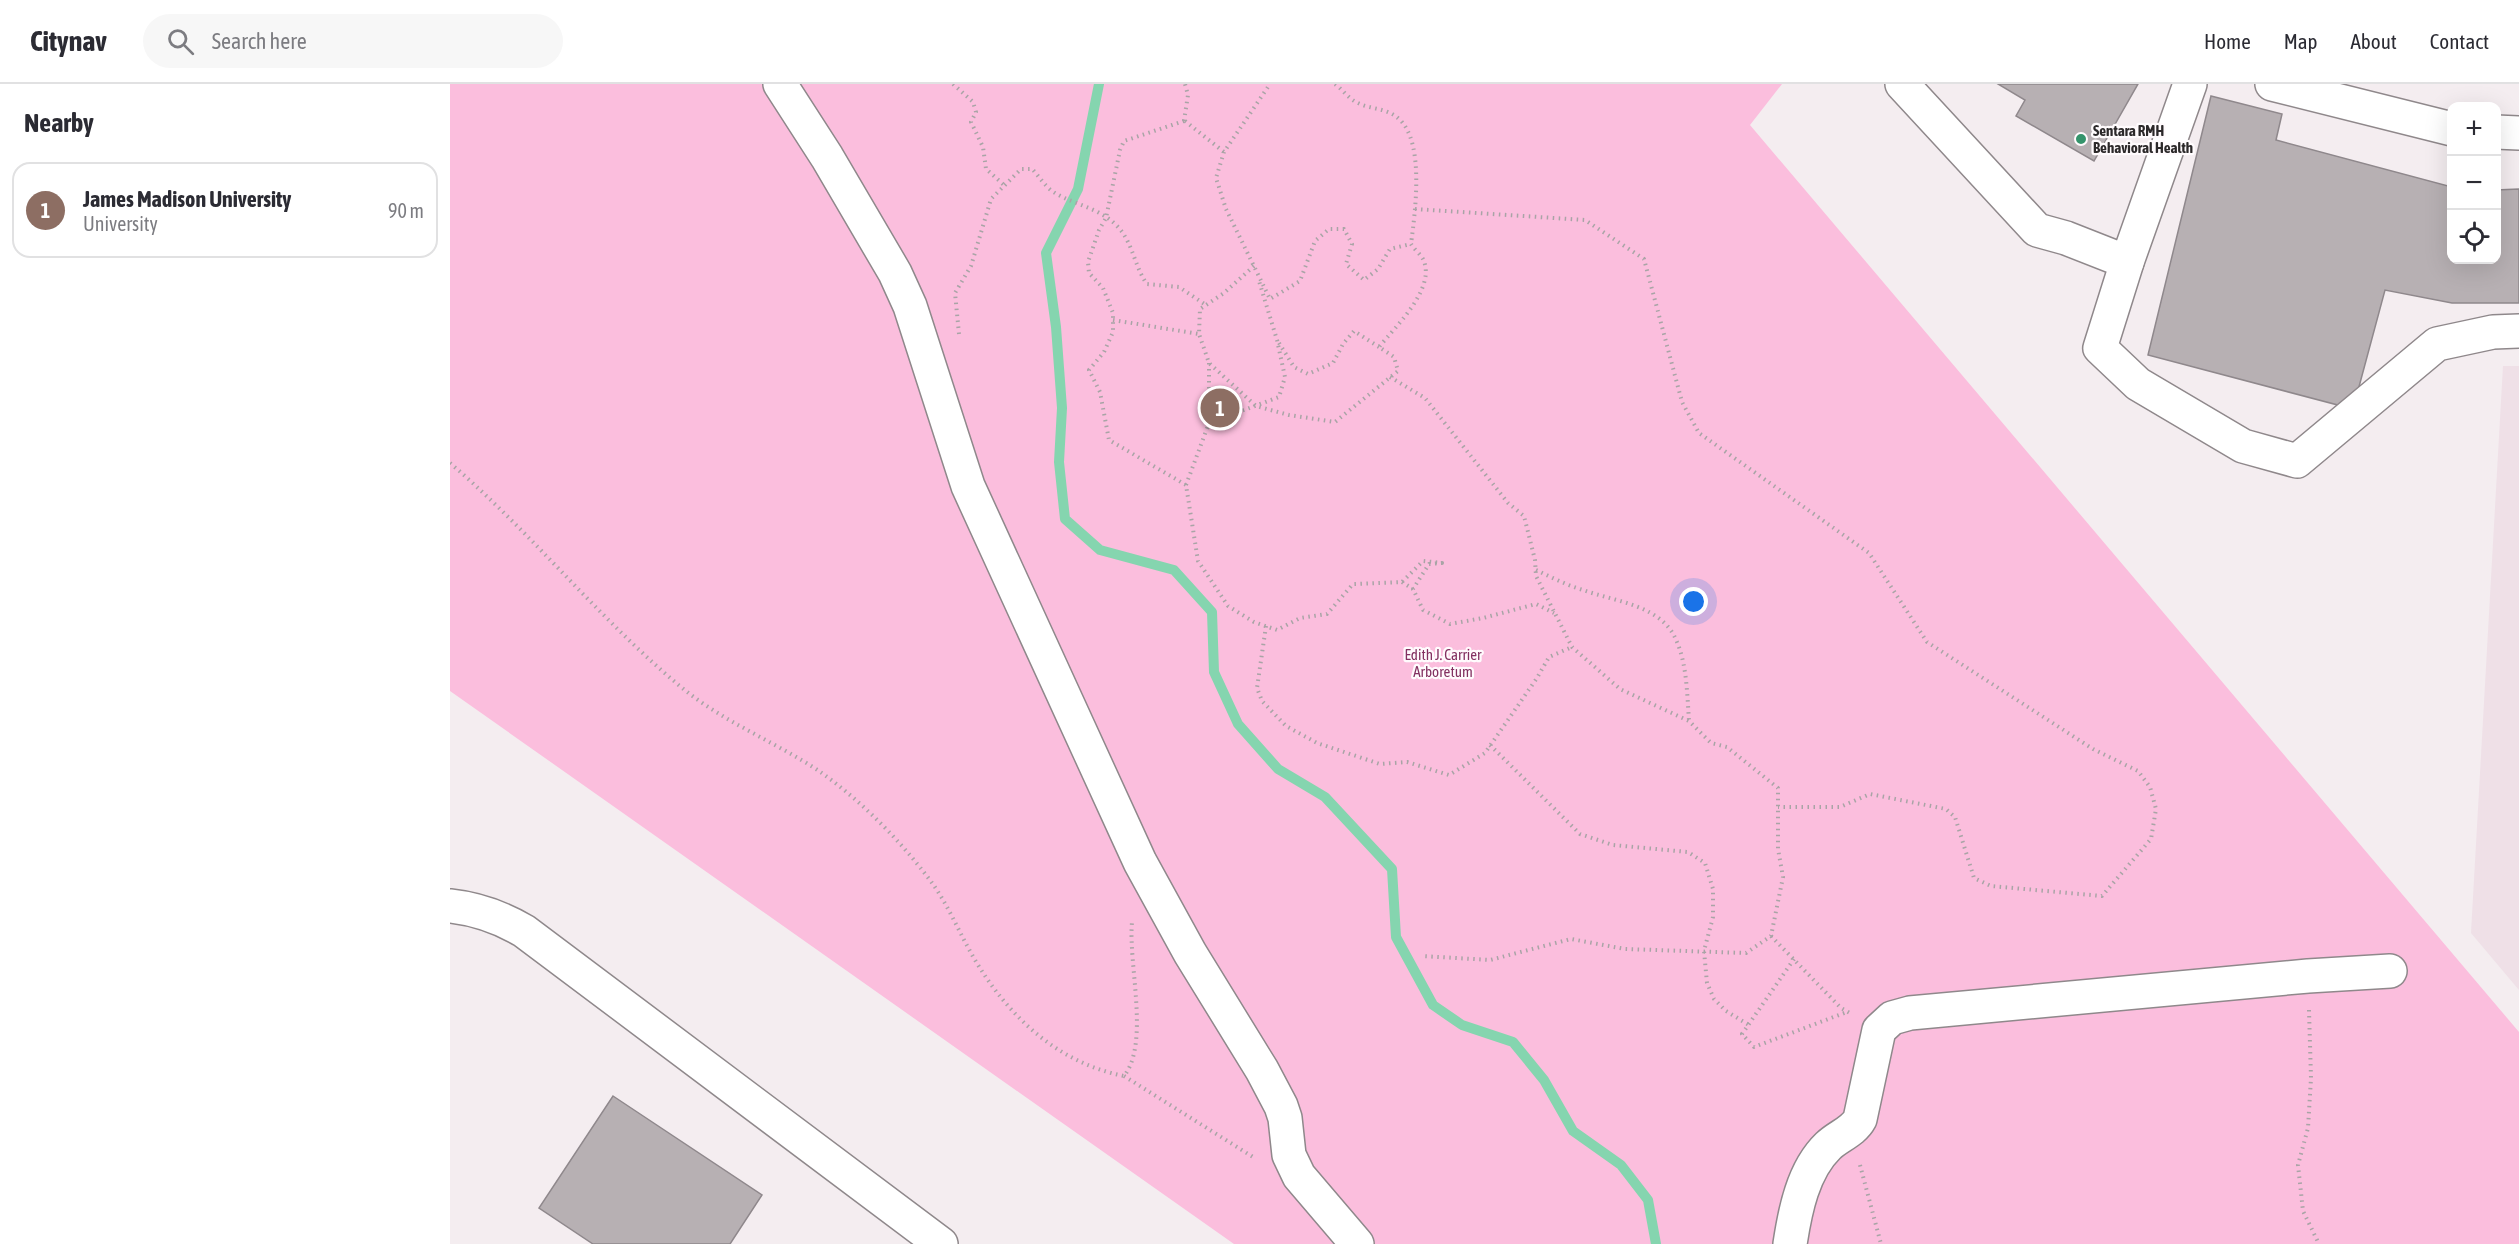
<!DOCTYPE html>
<meta charset="utf-8">
<style>
:root{--surface:#fff;--page:#f7f7f7;--text:#2b2b33;--muted:#7c7c81;--line:#e1e1e2;--accent:#ea580c}
body{margin:0;font-family:"Asap Condensed",sans-serif;background:var(--page);color:var(--text)}
.controls{position:absolute;right:18px;top:18px;display:grid;overflow:hidden;border-radius:12px;box-shadow:0 6px 24px #0002}
.controls button{width:54px;height:54px;display:grid;place-items:center;padding:0;border:0;border-bottom:2px solid var(--line);background:var(--surface);color:var(--text);font:30px sans-serif}
.you{position:absolute;left:1244px;top:518px;width:21px;height:21px;margin:-15px;border:4px solid #fff;border-radius:50%;background:#1a73e8;box-shadow:0 0 0 9px #1a73e833}
.badge{display:grid;place-items:center;width:39px;height:39px;border-radius:50%;background:var(--accent);color:#fff;font-size:20px;font-weight:700}
.pin{position:absolute;translate:-50% -50%;border:3px solid #fff;box-shadow:0 2px 6px #0006}
.list{margin:0;padding:0;list-style:none}
h2{display:flex;justify-content:space-between;align-items:center;height:78px;margin:0;padding:0 24px;font-size:26px}
h2 small{font-size:20px;font-weight:400;color:var(--muted)}
.list li{display:grid;grid-template-columns:39px 1fr auto;gap:18px;align-items:center;box-sizing:border-box;height:96px;margin:0 12px 12px;padding:0 12px;border:2px solid var(--line);border-radius:18px}
.list b{display:block;font-size:22px;white-space:nowrap}
.list p{margin:0;font-size:20px;white-space:nowrap;color:var(--muted)}
.list em{font-size:20px;font-style:normal;color:var(--muted)}
.icon{flex:none;width:33px;height:33px;fill:none;stroke:currentColor;stroke-width:2;stroke-linecap:round;stroke-linejoin:round}
.map{position:relative;flex:none;width:2069px;height:1160px;overflow:hidden}
header{display:flex;align-items:center;gap:36px;box-sizing:border-box;height:84px;padding:0 30px;background:var(--surface);border-bottom:2px solid var(--line)}
header strong{font-size:28px}
nav{display:flex;gap:33px;margin-inline-start:auto;font-size:21px}
.search{width:420px;height:54px;background:var(--page);display:flex;align-items:center;gap:15px;box-sizing:border-box;padding:0 21px;border-radius:33px;color:var(--muted);font-size:22px}
main{display:flex}
aside{flex:1;background:var(--surface)}
.map>svg:first-child{display:block}
</style>
<header>
<strong>Citynav</strong>
<div class="search"><svg class="icon" aria-label="search" viewBox="0 0 24 24"><circle cx="10" cy="10" r="6"/><path d="M15 15l6 6"/></svg>Search here</div>
<nav><a>Home</a><a>Map</a><a>About</a><a>Contact</a></nav>
</header>
<main>
<aside>
<h2>Nearby<small></small></h2>
<ul class="list">
<li><span class="badge" style="background:#8d6e63">1</span><div><b>James Madison University</b><p>University</p></div><em>90 m</em></li>
</ul>
</aside>
<div class="map">
<svg width="2069" height="1160" viewBox="0 0 2069 1160">
<rect width="100%" height="100%" fill="#f4edf0"/>
<polygon fill="#efe0e7" points="2053,282 2069,282 2069,906 2021,849"/>
<polygon fill="#fbbedd" points="0,0 1332,0 1300,41 2069,948 2069,1160 784,1160 0,607"/>
<g fill="none" stroke-linecap="round" stroke-linejoin="round">
<polyline stroke="#85d5af" stroke-width="10" points="649,0 628,105 596,169 606,243 612,324 609,378 615,435 650,466 724,486 762,528 764,588 788,640 828,685 875,713 942,785 946,853 983,921 1012,941 1063,958 1094,996 1123,1047 1171,1081 1198,1116 1206,1160"/>
</g>
<g fill="#b7b0b3" stroke="#8f888c" stroke-width="1.5">
<polygon points="1548,0 1688,0 1644,77 1566,32 1575,16"/>
<polygon points="1761,12 1832,30 1826,56 2002,103 2002,176 2046,176 2046,106 2069,105 2069,219 2002,219 1935,206 1903,325 1698,271"/>
<polygon points="163,1012 312,1111 280,1160 143,1160 89,1124"/>
</g>
<g fill="none" stroke-linecap="round" stroke-linejoin="round">
<defs>
<g id="minor">
<polyline points="330,0 377,73 445,189 460,222 518,402 690,778 740,869 812,986 831,1022 835,1034 839,1071 849,1092 907,1160"/>
<polyline points="1452,0 1587,146 1616,154 1677,178"/>
<polyline points="1740,0 1677,178 1650,264 1688,300 1793,362 1847,377 1987,260 2043,248 2069,247"/>
<polyline points="1822,0 2002,45"/>
<polyline points="2046,48 2069,49"/>
<path d="M0,822c28,3 50,11 74,25l417,313"/>
<path d="M1340,1160c5,-33 13,-74 38,-98 10,-10 25,-14 32,-27l19,-89 13,-12 18,-5 398,-37 82,-5"/>
</g>
</defs>
<use href="#minor" stroke="#8f888b" stroke-width="36"/>
<g stroke="#a9a4a6" stroke-width="4" stroke-dasharray="1.5 4.5" stroke-linecap="butt">
<polyline points="503,0 523,18 526,28 521,38 533,63 536,85 555,102"/>
<path d="M885,0c7,5 13,14 21,18 14,8 30,5 43,17 26,23 16,94 12,125"/>
<polyline points="734,37 674,57 670,66 656,134 649,146 638,178 639,189 653,204 663,229 663,248 654,268 639,286 650,308 659,356 736,401 748,477 778,522 804,538 827,546 850,534 877,530 903,500 952,498 973,477 992,479 979,480 963,505 973,526 1000,540 1033,534 1086,520 1104,529"/>
<polyline points="734,37 738,11 735,0"/>
<polyline points="735,37 774,68"/>
<polyline points="965,125 1135,136 1194,175 1232,318 1249,349 1419,469 1477,558 1643,665 1688,687 1700,703 1706,725 1701,755 1652,812 1541,802 1524,794 1505,733 1496,725 1420,710 1390,723 1328,723"/>
<path d="M804,182l-30,27 -24,16 -1,25 10,29 47,43 33,9 46,7 63,-51 -4,-14 -15,-10c16,-20 58,-59 44,-88 -3,-5 -9,-10 -12,-15l-21,5 -12,20 -14,11 -18,-16 6,-20 -8,-15h-15l-14,12 -15,40 -30,18 -44,-90 -10,-31 8,-26 46,-68"/>
<polyline points="663,236 749,250"/>
<path d="M509,250l-4,-41 16,-27 20,-67 30,-30h11c7,7 14,19 23,24 20,12 45,15 62,33 16,16 17,40 30,58l32,3 27,18"/>
<polyline points="829,259 844,283 858,290 883,279 893,260 904,247 929,263"/>
<polyline points="759,279 759,339 829,313 835,293 827,256 809,197"/>
<polyline points="940,293 975,314 1058,419 1074,432 1085,476 1086,492 1122,563 1170,605 1239,637 1261,659 1277,663 1328,704 1328,765 1333,793 1321,852 1296,869 1175,865 1121,855 1040,876 972,872"/>
<path d="M0,379c82,70 148,155 231,224 41,34 90,53 135,82 40,27 81,68 110,106 21,26 32,56 49,85 34,57 83,103 149,116 26,-33 4,-112 8,-154"/>
<polyline points="736,401 759,339"/>
<path d="M1086,486c15,7 30,15 47,20 33,12 80,15 94,52 10,24 10,52 12,78"/>
<polyline points="952,498 963,505"/>
<polyline points="816,542 807,604 812,617 836,642 867,659 930,680 957,678 999,691 1035,669 1087,594 1099,573 1122,563"/>
<polyline points="1040,661 1130,750 1163,761 1238,768 1255,779 1263,805 1263,833 1254,867 1257,899 1264,915 1276,927 1299,941"/>
<polyline points="1321,852 1391,924 1400,929"/>
<polyline points="1344,875 1292,950 1304,963 1397,928"/>
<polyline points="1859,926 1861,994 1858,1044 1848,1081 1853,1127 1869,1160"/>
<polyline points="674,992 803,1073"/>
<polyline points="1410,1081 1431,1160"/>
</g>
<use href="#minor" stroke="#fff" stroke-width="33"/>
</g>
<circle fill="#35946c" stroke="#fffbfd" stroke-width="2" cx="1631" cy="55" r="6"/>
<g text-anchor="middle" dominant-baseline="central" stroke-width="4.5" stroke-linejoin="round" paint-order="stroke">
<g font-size="15" font-weight="bold" fill="#2c292a" stroke="#fffbfd" text-anchor="start">
<text x="1643" y="46">Sentara RMH<tspan x="1643" dy="17">Behavioral Health</tspan></text>
</g>
<g font-size="15" fill="#833161" stroke="#fffbfd">
<text x="993" y="570">Edith J. Carrier<tspan x="993" dy="17">Arboretum</tspan></text>
</g>
</g>
</svg>
<div class="controls">
<button>+</button>
<button>−</button>
<button><svg class="icon" aria-label="locate" viewBox="0 0 24 24"><circle cx="12" cy="12" r="6"/><path d="M12 2v4M12 18v4M2 12h4M18 12h4"/></svg></button>
</div>
<div class="you"></div>
<div class="pin badge" style="left:770px;top:324px;background:#8d6e63">1</div>
</div>
</main>
